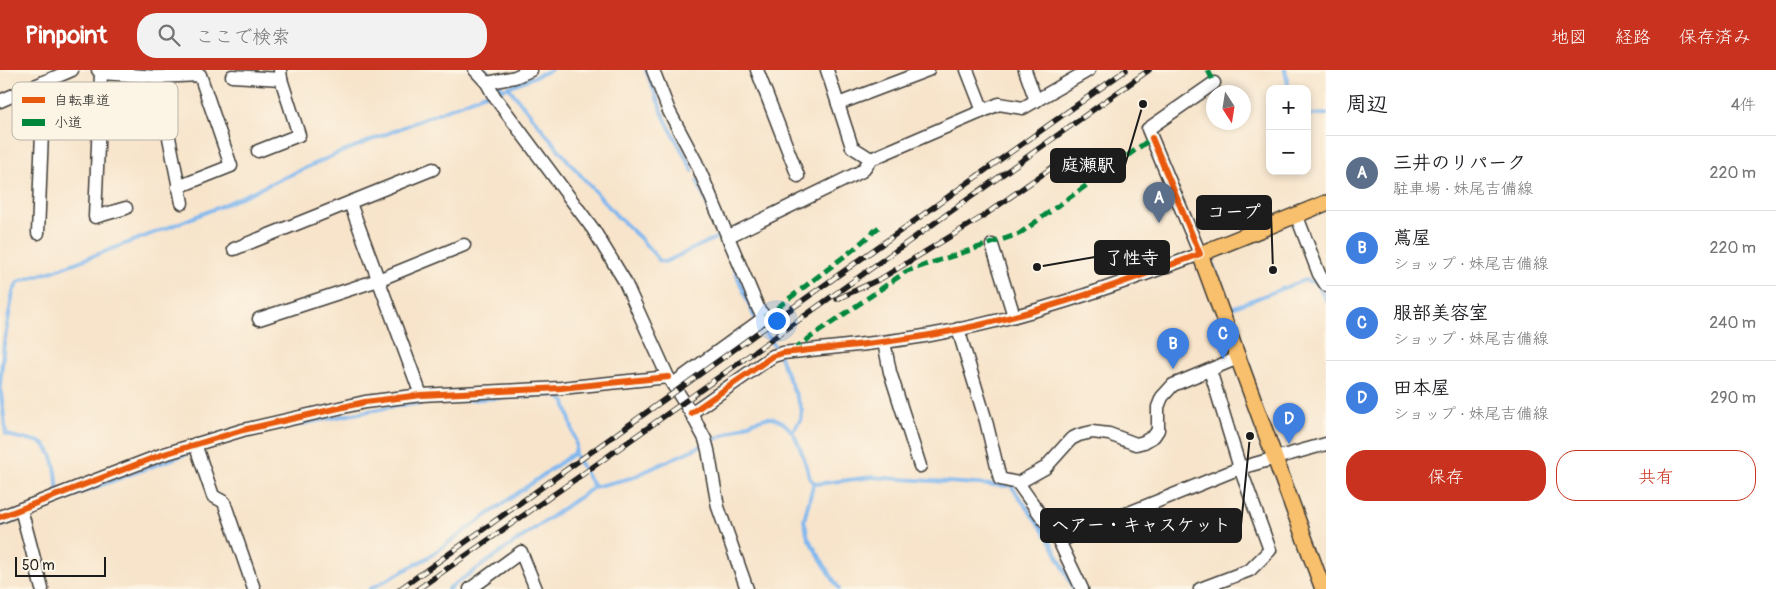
<!DOCTYPE html>
<html lang="ja">
<meta charset="utf-8">
<style>
:root{--surface:#fff;--page:#f2f2f2;--text:#202124;--muted:#757577;--line:#e0e0e0;--accent:#c8321e}
body{margin:0;font-family:Pangolin,"Klee One",sans-serif;background:var(--page);color:var(--text)}
.controls{position:absolute;right:15px;top:15px;display:grid;overflow:hidden;border-radius:10px;box-shadow:0 2px 8px #0003}
.controls button{width:45px;height:45px;display:grid;place-items:center;padding:0;border:0;border-bottom:1px solid var(--line);background:var(--surface);color:var(--text);font:25px sans-serif}
.compass{position:absolute;left:1206px;top:15px;width:45px;height:45px;border-radius:50%;background:var(--surface);box-shadow:0 2px 8px #0003;rotate:168deg}
.scale{position:absolute;left:15px;bottom:12px;width:91px;box-sizing:border-box;padding-left:5px;border:2px solid #1c1c1c;border-top:0;font-size:14px;line-height:18px;white-space:nowrap;color:#1c1c1c;-webkit-text-stroke:4px #fcf5e5;paint-order:stroke}
.you{position:absolute;left:776px;top:250px;width:18px;height:18px;margin:-12px;border:4px solid #fff;border-radius:50%;background:#1a73e8;box-shadow:0 0 0 8px #1a73e833}
.badge{display:grid;place-items:center;width:32px;height:32px;border-radius:50%;background:var(--accent);color:#fff;font-size:16px;font-weight:700}
.pin{position:absolute;translate:-50% -41px;filter:drop-shadow(0 1px 2px #0008)}
.pin::after{content:'';position:absolute;top:26px;width:18px;height:15px;background:inherit;clip-path:polygon(0 0,100% 0,50% 100%)}
.list{margin:0;padding:0;list-style:none}
h2{display:flex;justify-content:space-between;align-items:center;height:65px;margin:0;padding:0 20px;font-size:21px}
h2 small{font-size:16px;font-weight:400;color:var(--muted)}
.list li{display:grid;grid-template-columns:32px 1fr auto;gap:15px;align-items:center;box-sizing:border-box;height:75px;padding:0 20px;border-top:1px solid var(--line)}
.list b{display:block;font-size:19px;white-space:nowrap}
.list p{margin:0;font-size:16px;white-space:nowrap;color:var(--muted)}
.list em{font-size:16px;font-style:normal;color:var(--muted)}
.actions{display:flex;gap:10px;padding:15px 20px}
.actions a{flex:1;padding:11px 0;border:1px solid var(--accent);border-radius:20px;text-align:center;font-size:18px;color:var(--accent)}
.actions .main{background:var(--accent);color:#fff}
.icon{flex:none;width:28px;height:28px;fill:none;stroke:currentColor;stroke-width:2;stroke-linecap:round;stroke-linejoin:round}
.map{position:relative;flex:none;width:1326px;height:519px;overflow:hidden}
header{display:flex;align-items:center;gap:30px;box-sizing:border-box;height:70px;padding:0 25px;background:var(--accent);color:#fff}
header strong{font-size:24px}
nav{display:flex;gap:28px;margin-inline-start:auto;font-size:18px}
.search{width:350px;height:45px;background:var(--page);display:flex;align-items:center;gap:12px;box-sizing:border-box;padding:0 18px;border-radius:20px;color:var(--muted);font-size:19px}
main{display:flex}
aside{flex:1;background:var(--surface)}
.map>svg:first-child{display:block}
</style>
<header>
<strong>Pinpoint</strong>
<div class="search"><svg class="icon" aria-label="search" viewBox="0 0 24 24"><circle cx="10" cy="10" r="6"/><path d="M15 15l6 6"/></svg>ここで検索</div>
<nav><a>地図</a><a>経路</a><a>保存済み</a></nav>
</header>
<main>
<div class="map">
<svg width="1326" height="519" viewBox="0 0 1326 519">
<rect width="100%" height="100%" fill="#fcf5e5"/>
<filter id="ink" filterUnits="userSpaceOnUse"><feTurbulence type="fractalNoise" baseFrequency=".02" numOctaves="2"/><feDisplacementMap in="SourceGraphic" scale="10" xChannelSelector="R" yChannelSelector="G"/><feConvolveMatrix kernelMatrix="1 2 1 2 8 2 1 2 1" color-interpolation-filters="sRGB"/></filter>
<filter id="wash" filterUnits="userSpaceOnUse"><feTurbulence type="fractalNoise" baseFrequency=".0096" numOctaves="4" result="noise"/><feDisplacementMap in="SourceGraphic" scale="20" xChannelSelector="R" yChannelSelector="G"/><feGaussianBlur stdDeviation="1.12" result="paint"/><feColorMatrix in="noise" values="0 0 0 0 0 0 0 0 0 0 0 0 0 0 0 0 0 1.4 0 .05"/><feComposite in="paint" operator="in"/></filter>
<g filter="url(#wash)">
<rect width="100%" height="100%" fill="#f7e4cb"/>
<g fill="none" stroke-linecap="round" stroke-linejoin="round">
<g stroke="#7fb7ef" stroke-width="4">
<polyline points="486,0 494,9"/>
<polyline points="646,0 665,49 693,101"/>
<polyline points="1285,0 1289,19"/>
<polyline points="508,17 569,92 616,145 640,168 660,191 665,192 720,166"/>
<polyline points="506,18 551,0"/>
<polyline points="1307,45 1326,44"/>
<polyline points="697,110 754,246 777,280 802,340 801,349 793,361"/>
<polyline points="1211,190 1229,239"/>
<polyline points="1246,287 1229,239 1305,210 1317,213 1326,230"/>
<path d="M280,358l110,-21 40,-5 120,-7 8,1 7,6 11,41v6l-2,4 20,34 37,-9 124,-57c5,-1 10,-4 15,-3 26,2 34,41 40,61l6,5 56,-7 135,9"/>
<polyline points="814,412 804,450 808,468 839,519"/>
<polyline points="1012,417 1049,469 1074,519"/>
<path d="M57,423c1,-15 -2,-47 -20,-52 -11,-3 -21,-2 -31,-7l-6,-49 4,-42 9,-51 5,-10 38,-12 111,-42 52,-21 113,-51 151,-61 20,-6 -4,-5"/>
<polyline points="0,456 90,419 194,381"/>
<polyline points="370,519 427,488 574,383"/>
<polyline points="448,519 594,417"/>
</g>
</g>
</g>
<g filter="url(#ink)">
<g fill="none" stroke-linecap="round" stroke-linejoin="round">
<defs>
<g id="minor">
<polyline points="98,0 101,3 157,7 200,5 231,96 178,117"/>
<polyline points="475,0 487,13 494,26 593,159 624,210 668,307 691,343 705,369 708,380 718,437 747,519"/>
<polyline points="653,0 669,41 696,92 759,240 765,247 673,314"/>
<polyline points="757,0 798,106"/>
<polyline points="827,0 852,77 871,89 999,34 1023,38 1089,0"/>
<polyline points="967,0 983,41"/>
<polyline points="1025,0 1036,31"/>
<polyline points="101,3 95,147 126,138"/>
<polyline points="232,6 281,9"/>
<polyline points="157,7 182,133"/>
<polyline points="487,13 515,7 531,0"/>
<polyline points="0,31 72,0"/>
<polyline points="838,34 928,0"/>
<polyline points="258,81 299,65 281,9 280,0"/>
<polyline points="350,133 421,325"/>
<polyline points="1296,144 1319,204 1326,215"/>
<polyline points="38,163 44,12"/>
<polyline points="727,167 862,101 871,89"/>
<polyline points="992,175 1014,246"/>
<polyline points="234,179 433,99"/>
<polyline points="259,249 378,210 464,175"/>
<polyline points="958,259 986,351 1000,409 1018,413 1045,398 1071,369 1079,365 1092,362 1109,364 1136,374 1144,372 1154,366 1158,360 1158,337 1162,327 1173,315 1238,288"/>
<polyline points="884,272 890,302 920,396"/>
<path d="M691,343l82,-57 10,-3c49,-6 98,-9 147,-18 93,-16 182,-48 270,-81l-52,-125 66,-46"/>
<polyline points="195,374 213,426 224,432 254,519"/>
<polyline points="1018,413 1059,471 1082,519"/>
<polyline points="21,439 42,519"/>
<polyline points="0,447 161,385 243,360 365,332 421,325 561,318 668,307"/>
<polyline points="1059,471 1240,398 1326,374"/>
<polyline points="470,519 521,482 536,519"/>
<polyline points="1200,519 1250,500 1270,480 1240,398 1210,300"/>
</g>
<polyline id="major" points="1323,519 1200,184 1326,133"/>
</defs>
<use href="#minor" stroke="#3d3a36" stroke-width="15"/>
<use href="#major" stroke="#3d3a36" stroke-width="18"/>
<use href="#minor" stroke="#fff" stroke-width="12"/>
<use href="#major" stroke="#f8bf6c" stroke-width="15"/>
<defs>
<g id="rail">
<polyline points="837,229 882,208 979,149 1060,92"/>
<polyline points="400,519 767,256 1126,0"/>
<polyline points="418,519 583,404 1149,0"/>
</g>
</defs>
<use href="#rail" stroke="#1c1c1c" stroke-width="5.5"/>
<use href="#rail" stroke="#fcf5e5" stroke-width="4" stroke-dasharray="11" stroke-linecap="butt"/>
<g stroke="#00873e" stroke-width="5" stroke-dasharray="10 5" stroke-linecap="butt">
<polyline points="1208,0 1214,13"/>
<polyline points="765,247 854,179 880,156"/>
<polyline points="795,282 798,276 907,201 1019,164 1152,68"/>
</g>
<defs>
<g id="cycleway">
<path d="M691,343l82,-57 10,-3c49,-6 98,-9 147,-18 93,-16 182,-48 270,-81l-48,-116"/>
<polyline points="0,447 161,385 243,360 365,332 421,325 561,318 668,307"/>
</g>
</defs>
<use href="#cycleway" stroke="#fcf5e5" stroke-width="9"/>
<use href="#cycleway" stroke="#e8590c" stroke-width="6"/>
</g>
</g>
<rect x="12" y="12" width="166" height="58" rx="8" fill="#fcf5e5" stroke="#b9b4a9" stroke-width="1"/>
<rect x="22" y="27" width="23" height="6" fill="#e8590c"/>
<rect x="22" y="49" width="23" height="7" fill="#00873e"/>
<g font-size="14" fill="#1c1c1c">
<text x="54" y="35">自転車道</text>
<text x="54" y="57">小道</text>
</g>
<path fill="none" stroke="#1c1c1c" stroke-width="2" d="M1143 34L1125 95M1273 200L1271 142M1037 197L1095 187M1250 366L1241 455"/>
<g fill="#1c1c1c" stroke="#fcf5e5" stroke-width="2">
<circle cx="1143" cy="34" r="5"/>
<circle cx="1273" cy="200" r="5"/>
<circle cx="1037" cy="197" r="5"/>
<circle cx="1250" cy="366" r="5"/>
</g>
<g fill="#1c1c1c" stroke="#1c1c1c" stroke-width="2">
<rect x="1051" y="79" width="74" height="33" rx="5"/>
<rect x="1197" y="126" width="74" height="33" rx="5"/>
<rect x="1095" y="171" width="74" height="33" rx="5"/>
<rect x="1041" y="439" width="200" height="33" rx="5"/>
</g>
<g font-size="18" text-anchor="middle" font-weight="bold" fill="#fff">
<text x="1088" y="101">庭瀬駅</text>
<text x="1234" y="148">コープ</text>
<text x="1132" y="194">了性寺</text>
<text x="1141" y="461">ヘアー・キャスケット</text>
</g>
</svg>
<div class="controls">
<button>+</button>
<button>−</button>
</div>
<svg class="compass" viewBox="-18 -18 36 36"><path d="M0-13l5 13h-10z" fill="#e53935"/><path d="M0 13l5-13h-10z" fill="#757577"/></svg>
<div class="scale">50 m</div>
<div class="you"></div>
<div class="pin badge" style="left:1159px;top:153px;background:#5c6f8a">A</div>
<div class="pin badge" style="left:1173px;top:299px;background:#3f7fe0">B</div>
<div class="pin badge" style="left:1223px;top:289px;background:#3f7fe0">C</div>
<div class="pin badge" style="left:1289px;top:374px;background:#3f7fe0">D</div>
</div>
<aside>
<h2>周辺<small>4件</small></h2>
<ul class="list">
<li><span class="badge" style="background:#5c6f8a">A</span><div><b>三井のリパーク</b><p>駐車場 · 妹尾吉備線</p></div><em>220 m</em></li>
<li><span class="badge" style="background:#3f7fe0">B</span><div><b>蔦屋</b><p>ショップ · 妹尾吉備線</p></div><em>220 m</em></li>
<li><span class="badge" style="background:#3f7fe0">C</span><div><b>服部美容室</b><p>ショップ · 妹尾吉備線</p></div><em>240 m</em></li>
<li><span class="badge" style="background:#3f7fe0">D</span><div><b>田本屋</b><p>ショップ · 妹尾吉備線</p></div><em>290 m</em></li>
</ul>
<div class="actions"><a class="main">保存</a><a>共有</a></div>
</aside>
</main>
